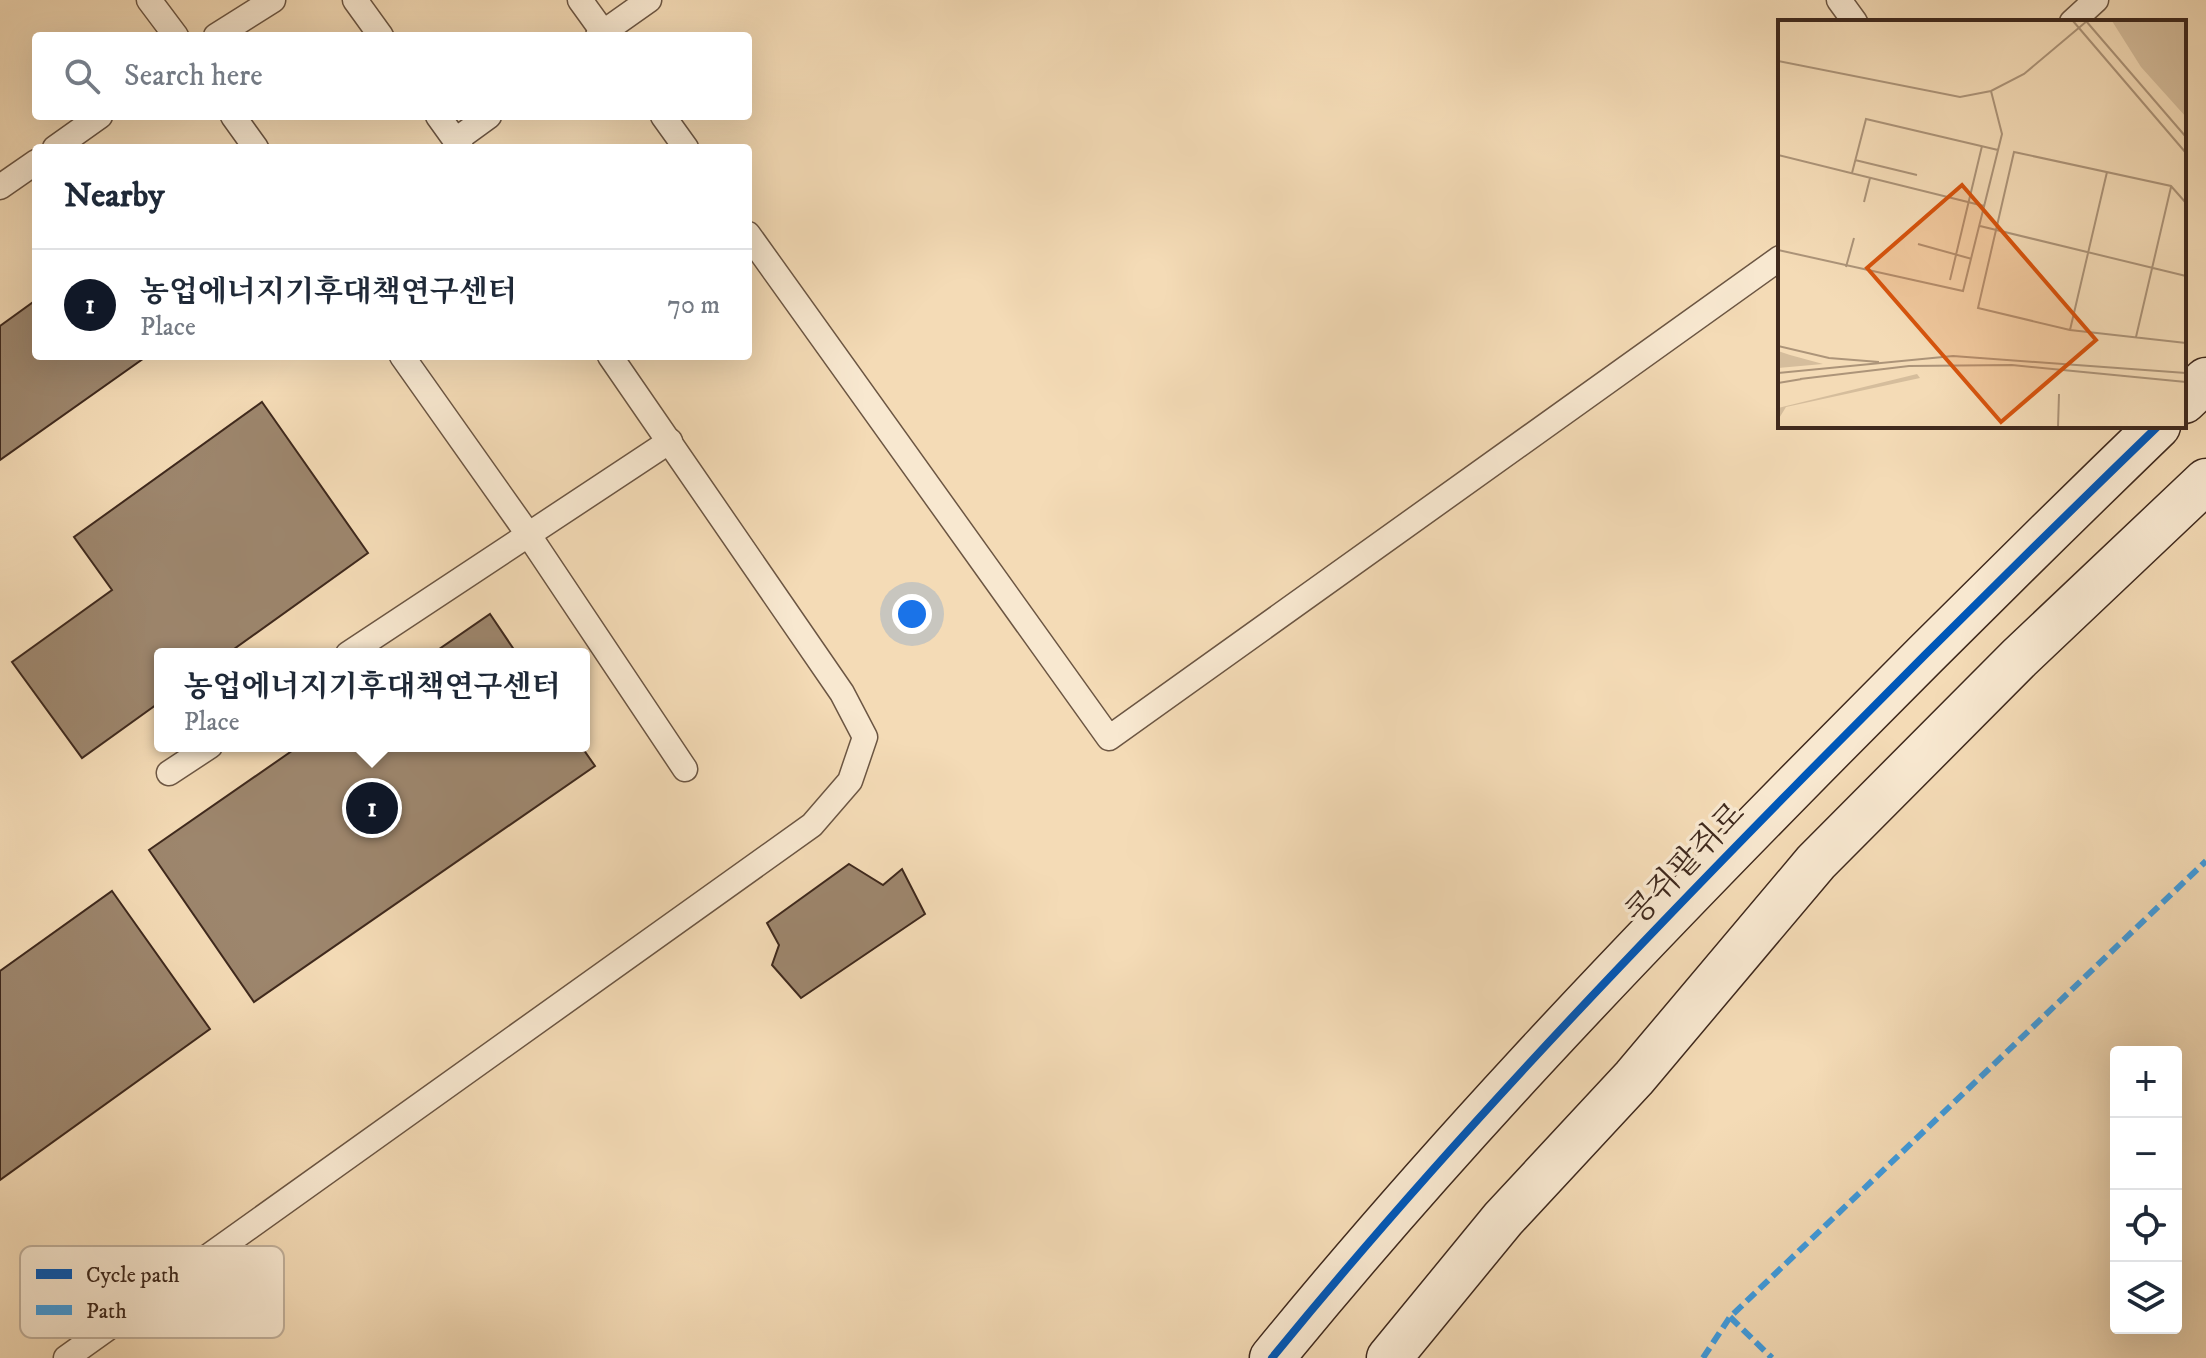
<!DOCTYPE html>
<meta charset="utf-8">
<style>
:root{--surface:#fff;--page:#f6f6f7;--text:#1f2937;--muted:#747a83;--line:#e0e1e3;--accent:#111827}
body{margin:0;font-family:"IM FELL DW Pica","Noto Serif KR",serif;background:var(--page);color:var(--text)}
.controls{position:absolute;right:24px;bottom:24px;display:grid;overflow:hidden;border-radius:8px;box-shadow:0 8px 32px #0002}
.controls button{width:72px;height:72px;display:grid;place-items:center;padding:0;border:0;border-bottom:2px solid var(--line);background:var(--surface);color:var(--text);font:40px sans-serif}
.you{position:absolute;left:912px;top:614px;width:28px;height:28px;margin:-20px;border:6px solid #fff;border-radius:50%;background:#1a73e8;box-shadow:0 0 0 12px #1a73e833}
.badge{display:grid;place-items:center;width:52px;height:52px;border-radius:50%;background:var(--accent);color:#fff;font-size:26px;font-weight:700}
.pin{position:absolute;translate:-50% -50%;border:4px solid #fff;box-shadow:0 2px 8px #0006}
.popup{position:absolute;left:154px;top:648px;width:436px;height:104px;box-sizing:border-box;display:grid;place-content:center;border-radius:8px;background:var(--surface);filter:drop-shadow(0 2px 6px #0005);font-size:26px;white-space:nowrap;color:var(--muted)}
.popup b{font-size:30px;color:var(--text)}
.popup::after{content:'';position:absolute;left:50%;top:100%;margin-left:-16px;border:16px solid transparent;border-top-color:var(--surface)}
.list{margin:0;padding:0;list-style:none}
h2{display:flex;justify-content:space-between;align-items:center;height:104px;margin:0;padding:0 32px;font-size:34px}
h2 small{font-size:26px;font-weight:400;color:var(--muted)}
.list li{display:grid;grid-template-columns:52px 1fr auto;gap:24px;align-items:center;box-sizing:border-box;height:112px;padding:0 32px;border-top:2px solid var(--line)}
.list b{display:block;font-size:30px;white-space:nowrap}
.list p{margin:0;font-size:26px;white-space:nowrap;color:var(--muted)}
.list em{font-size:26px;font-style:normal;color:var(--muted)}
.icon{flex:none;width:44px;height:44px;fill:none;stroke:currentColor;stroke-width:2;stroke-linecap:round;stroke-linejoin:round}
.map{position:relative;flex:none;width:2206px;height:1358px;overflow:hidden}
.search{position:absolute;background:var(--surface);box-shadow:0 8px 32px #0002;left:32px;top:32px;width:720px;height:88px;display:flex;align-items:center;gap:20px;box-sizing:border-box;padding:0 28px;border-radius:8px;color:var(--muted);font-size:30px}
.panel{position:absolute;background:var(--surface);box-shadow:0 8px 32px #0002;left:32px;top:144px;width:720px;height:216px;border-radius:8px}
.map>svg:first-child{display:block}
</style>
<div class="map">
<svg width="2206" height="1358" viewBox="0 0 2206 1358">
<rect width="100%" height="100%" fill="#f4dbb6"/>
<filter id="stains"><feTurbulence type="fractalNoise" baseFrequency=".0025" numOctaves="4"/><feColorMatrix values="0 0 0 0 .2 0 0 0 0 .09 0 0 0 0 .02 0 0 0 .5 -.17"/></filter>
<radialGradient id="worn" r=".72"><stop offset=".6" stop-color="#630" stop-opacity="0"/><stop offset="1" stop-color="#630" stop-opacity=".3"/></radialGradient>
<g fill="#9d866d" stroke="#3f291d" stroke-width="2">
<polygon points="36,300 36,356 147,356 0,460 0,326"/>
<polygon points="262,402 368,553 227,654 160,654 160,702 82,758 12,662 112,590 74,537"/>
<polygon points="490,614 517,654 432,654"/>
<polygon points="299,746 581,746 595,766 254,1002 149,850"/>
<polygon points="849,864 883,885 902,869 925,914 801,998 772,965 779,945 767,923"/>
<polygon points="112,891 210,1029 0,1180 0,971"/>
</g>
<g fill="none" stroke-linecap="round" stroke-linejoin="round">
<defs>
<g id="lane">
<polyline points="149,0 176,36"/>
<polyline points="355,0 381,36"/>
<polyline points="580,0 606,36"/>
<polyline points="1839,0 1855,22"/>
<polyline points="2072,22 2096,0"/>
<polyline points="216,36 273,0"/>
<polyline points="598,36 649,0"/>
<polyline points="233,116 256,148"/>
<polyline points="438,116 461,148"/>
<polyline points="663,116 686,148"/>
<polyline points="456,140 489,116"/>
<polyline points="55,148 100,116"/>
<polyline points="0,187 36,162"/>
<polyline points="748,234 1109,738 1780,258"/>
<polyline points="402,356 528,534 685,769"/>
<polyline points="348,654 670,441"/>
<polyline points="169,773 210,746"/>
<polyline points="66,1358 812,825 850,781 865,737 842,693 610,356"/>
</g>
<g id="secondary">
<polyline points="2184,401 2206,380"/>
<path d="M1272,1358c164,-201 342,-388 523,-572 120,-122 241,-242 363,-360"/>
<polyline points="1389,1358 1503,1219 1634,1078 1816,862 2019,658 2206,481"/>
</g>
</defs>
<use href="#lane" stroke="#6c5643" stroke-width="27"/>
<use href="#secondary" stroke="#3f291d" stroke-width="47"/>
<use href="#lane" stroke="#f8e8d0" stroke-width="24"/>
<use href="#secondary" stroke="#f8e8d0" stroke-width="44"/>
<g stroke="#3f9cdf" stroke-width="6" stroke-dasharray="12 6" stroke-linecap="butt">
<polyline points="1730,1317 1772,1358"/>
<polyline points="1703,1358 1730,1317 2206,861"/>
</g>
<defs>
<path id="cycleway" d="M1272,1358c164,-201 342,-388 523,-572 120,-122 241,-242 363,-360"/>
</defs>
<use href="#cycleway" stroke="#f8e8d0" stroke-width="13"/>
<use href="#cycleway" stroke="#0057b8" stroke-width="8"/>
</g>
<g text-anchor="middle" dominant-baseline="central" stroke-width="7" stroke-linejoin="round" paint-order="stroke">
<g font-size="32" fill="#3f291d" stroke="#f8e8d0">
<text transform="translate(1686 864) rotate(-46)">콩쥐팥쥐로</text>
</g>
</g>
<g transform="translate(1778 20)">
<rect width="408" height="408" fill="#f4dbb6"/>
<path d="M334,1h74v96l-45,-50zM0,331l12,4 33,9 -45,4zM139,354l3,4 -134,29 -8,13v-12z" fill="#d5bd9c"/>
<path fill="none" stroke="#ac9479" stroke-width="2" d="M295,1l113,132M308,1l100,116M0,41l182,36 31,-6 33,-17 63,-53M0,135l206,51M77,140l62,15M74,153l14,-54 132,31M86,182l6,-24M408,183l-15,-17 -157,-34 -36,156 92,22 116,13M202,206l206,50M140,224l54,15M0,230l185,41 39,-157 -11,-43M68,247l8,-29M172,260l32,-134M292,310l37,-158M358,317l35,-150M0,326l51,12 50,4M0,353l175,-17 233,17M22,359l109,-13 103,-1 174,17M0,363l24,-4M280,407l1,-33"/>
<path fill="#d7540e" fill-opacity="0.15" stroke="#d7540e" stroke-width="4" d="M184,165l134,155 -95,82 -134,-154z"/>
<rect width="408" height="408" fill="none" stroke="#3f291d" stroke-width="4"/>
</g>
<rect x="20" y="1246" width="264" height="92" rx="12" fill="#f8e8d0" stroke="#c0af9a" stroke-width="2"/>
<rect x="36" y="1269" width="36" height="10" fill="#0057b8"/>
<rect x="36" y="1305" width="36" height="10" fill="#3f9cdf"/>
<g font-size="22" fill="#3f291d">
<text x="86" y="1282">Cycle path</text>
<text x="86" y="1318">Path</text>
</g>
<rect width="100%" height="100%" filter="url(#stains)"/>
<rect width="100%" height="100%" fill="url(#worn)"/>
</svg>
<div class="controls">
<button>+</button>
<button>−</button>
<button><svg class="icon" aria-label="locate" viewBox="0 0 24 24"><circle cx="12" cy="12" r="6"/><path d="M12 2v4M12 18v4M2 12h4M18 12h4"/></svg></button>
<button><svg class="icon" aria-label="layers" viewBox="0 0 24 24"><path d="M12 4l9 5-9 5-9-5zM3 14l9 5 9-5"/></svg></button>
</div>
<div class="you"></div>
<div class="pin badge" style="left:372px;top:808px">1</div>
<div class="popup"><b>농업에너지기후대책연구센터</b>Place</div>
<div class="search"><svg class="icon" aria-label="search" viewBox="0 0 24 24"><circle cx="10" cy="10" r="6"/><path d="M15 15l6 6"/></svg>Search here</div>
<section class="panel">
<h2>Nearby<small></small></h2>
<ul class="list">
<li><span class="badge">1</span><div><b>농업에너지기후대책연구센터</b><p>Place</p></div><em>70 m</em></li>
</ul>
</section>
</div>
